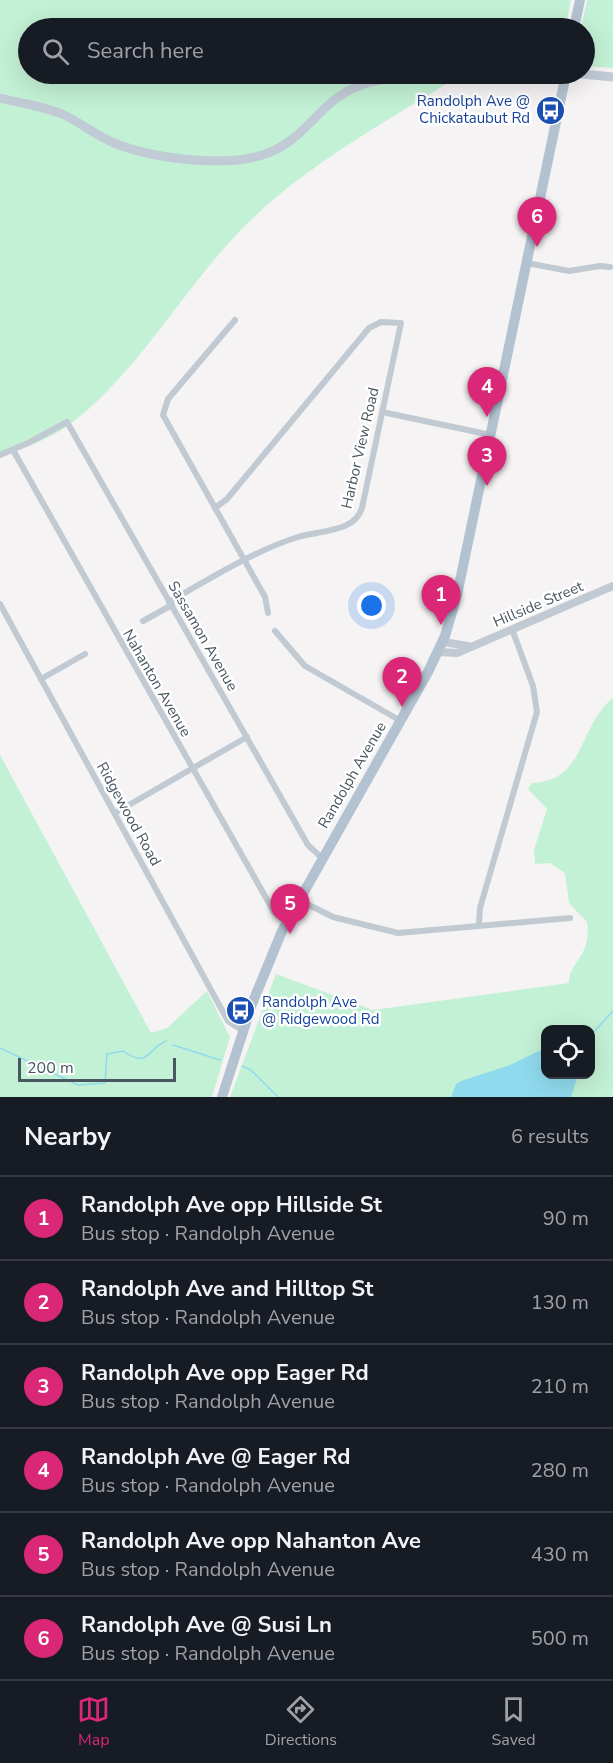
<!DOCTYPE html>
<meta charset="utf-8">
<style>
:root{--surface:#171b24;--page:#20242c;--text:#f1f3f6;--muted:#9ea1a6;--line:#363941;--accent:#db2777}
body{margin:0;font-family:"Nunito Sans",sans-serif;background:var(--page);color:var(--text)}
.controls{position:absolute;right:18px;bottom:18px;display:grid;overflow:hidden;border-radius:12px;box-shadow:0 6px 24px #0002}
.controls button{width:54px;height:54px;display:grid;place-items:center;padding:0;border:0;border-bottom:2px solid var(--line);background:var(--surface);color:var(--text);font:30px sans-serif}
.scale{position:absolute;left:18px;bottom:15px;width:158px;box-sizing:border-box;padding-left:6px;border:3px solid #4a5661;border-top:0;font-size:16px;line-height:21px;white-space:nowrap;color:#4a5661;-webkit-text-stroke:4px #fff;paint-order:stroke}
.you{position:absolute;left:372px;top:606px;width:21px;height:21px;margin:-15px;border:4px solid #fff;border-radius:50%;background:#1a73e8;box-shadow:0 0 0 9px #1a73e833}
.badge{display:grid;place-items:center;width:39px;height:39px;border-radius:50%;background:var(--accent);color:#fff;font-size:20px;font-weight:700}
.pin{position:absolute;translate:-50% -50px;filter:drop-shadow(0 2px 3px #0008)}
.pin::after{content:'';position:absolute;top:32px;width:21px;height:18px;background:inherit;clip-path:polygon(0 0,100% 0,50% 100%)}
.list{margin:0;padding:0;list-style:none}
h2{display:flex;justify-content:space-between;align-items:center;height:78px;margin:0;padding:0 24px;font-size:26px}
h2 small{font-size:20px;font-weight:400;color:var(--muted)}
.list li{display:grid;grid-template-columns:39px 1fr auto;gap:18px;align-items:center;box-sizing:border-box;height:84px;padding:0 24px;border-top:2px solid var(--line)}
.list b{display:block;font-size:22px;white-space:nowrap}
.list p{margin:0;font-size:20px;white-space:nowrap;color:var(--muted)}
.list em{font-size:20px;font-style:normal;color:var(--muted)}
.icon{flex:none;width:33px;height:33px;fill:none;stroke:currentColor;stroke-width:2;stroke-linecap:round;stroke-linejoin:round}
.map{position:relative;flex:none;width:613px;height:1097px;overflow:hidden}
.search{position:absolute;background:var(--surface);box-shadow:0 6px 24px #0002;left:18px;right:18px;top:18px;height:66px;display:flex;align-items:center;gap:15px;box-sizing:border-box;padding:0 21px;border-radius:33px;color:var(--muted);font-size:22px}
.sheet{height:582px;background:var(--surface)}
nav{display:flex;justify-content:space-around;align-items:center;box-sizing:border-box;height:84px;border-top:2px solid var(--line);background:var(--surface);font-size:16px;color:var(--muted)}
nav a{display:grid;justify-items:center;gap:3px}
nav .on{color:var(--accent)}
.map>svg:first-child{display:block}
</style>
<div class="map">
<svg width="613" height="1097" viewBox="0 0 613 1097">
<rect width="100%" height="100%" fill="#f5f3f3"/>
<g fill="#c3f1d5" fill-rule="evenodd">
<path d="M0,0h571l-6,28h-537v46h434c-69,44 -150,87 -209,144 -65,61 -115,158 -187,209 -20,14 -44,21 -66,30z"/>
<polygon points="587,0 613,0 613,68 585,66 584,28 581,28"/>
<path d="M613,698v399h-383l46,-123 97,36 196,-27c0,-22 23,-26 18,-61l-18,-19 -4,-30 -15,-10 -15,1 -1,-14 13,-41 -19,-20 4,-6c55,-3 45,-56 81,-85zM546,1030h44v44h-44z"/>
<polygon points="0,755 151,1033 167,1028 207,991 230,1037 212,1097 0,1097"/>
</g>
<polygon fill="#90daee" points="545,1048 546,1074 578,1075 571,1097 451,1097 456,1084 461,1081 510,1065"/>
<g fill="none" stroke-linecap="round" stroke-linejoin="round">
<g stroke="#90daee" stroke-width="1.5">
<polyline points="590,1036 613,1011"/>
<polyline points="173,1045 220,1060"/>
<path d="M0,1048l78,37 27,-2 2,-29 16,-3c26,18 24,-2 43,-10"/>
<polyline points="242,1066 251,1070 278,1097"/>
</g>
<g stroke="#c1cad2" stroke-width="6">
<polyline points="527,263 569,271 600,266 610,267"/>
<polyline points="235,320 168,399 163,415 265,597 268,613"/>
<polyline points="382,412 491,435"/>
<polyline points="13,450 274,912 287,922"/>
<polyline points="0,455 28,443 67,422 308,845 322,858"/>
<path d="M169,602c38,-22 89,-53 129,-65 22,-7 56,-4 64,-29l39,-185 -20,-1 -12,6 -142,171 -12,9"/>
<polyline points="0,604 228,1021 243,1031"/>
<polyline points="143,621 172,605"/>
<polyline points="275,631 305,666 401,721"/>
<polyline points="41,679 85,654"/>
<polyline points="115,813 247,737"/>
<polyline points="299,900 333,917 398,933 570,918"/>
<polyline points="479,925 480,908 537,712 533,686 512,629"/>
</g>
<g stroke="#c1cad2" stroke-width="8">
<polyline points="443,642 468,646"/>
<polyline points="439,652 457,653 613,586"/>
</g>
<g stroke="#c1cbd6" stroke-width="9">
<polyline points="582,74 613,77"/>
<path d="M0,98c20,5 42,8 62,16 18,8 33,21 52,29 40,16 121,27 161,7 21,-10 34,-27 51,-43 30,-29 64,-29 102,-33"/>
</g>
<g stroke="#b3c2d1" stroke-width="10">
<polyline points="574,28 580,0"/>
<polyline points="222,1097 252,1004 282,931 428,672 445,636 457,595 566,74"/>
</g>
</g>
<defs>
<symbol id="bus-disc" viewBox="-11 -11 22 22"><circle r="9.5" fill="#1a4fb4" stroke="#fff"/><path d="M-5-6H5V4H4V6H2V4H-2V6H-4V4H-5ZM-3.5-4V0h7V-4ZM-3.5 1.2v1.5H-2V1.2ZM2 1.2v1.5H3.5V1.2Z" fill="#fff"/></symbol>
</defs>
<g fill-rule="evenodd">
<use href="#bus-disc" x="534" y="94" width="33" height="33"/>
<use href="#bus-disc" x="224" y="994" width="33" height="33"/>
</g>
<g text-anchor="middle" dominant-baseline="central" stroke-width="5" stroke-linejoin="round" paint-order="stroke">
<g font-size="15" fill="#164399" stroke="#fff" text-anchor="end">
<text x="530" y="101">Randolph Ave @<tspan x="530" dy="17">Chickataubut Rd</tspan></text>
<text x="262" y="1002" text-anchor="start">Randolph Ave<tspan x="262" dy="17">@ Ridgewood Rd</tspan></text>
</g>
<g font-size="15" fill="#4a5661" stroke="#fff">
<text transform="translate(360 448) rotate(-77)">Harbor View Road</text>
<text transform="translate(538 604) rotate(-23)">Hillside Street</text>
<text transform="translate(203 636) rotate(60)">Sassamon Avenue</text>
<text transform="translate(157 683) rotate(60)">Nahanton Avenue</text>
<text transform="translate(352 775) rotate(-60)">Randolph Avenue</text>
<text transform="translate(129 814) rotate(61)">Ridgewood Road</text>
</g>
</g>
</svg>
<div class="controls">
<button><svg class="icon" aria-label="locate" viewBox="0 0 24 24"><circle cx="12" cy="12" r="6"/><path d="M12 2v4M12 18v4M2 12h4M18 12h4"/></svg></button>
</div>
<div class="scale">200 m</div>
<div class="you"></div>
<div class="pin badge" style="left:441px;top:625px">1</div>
<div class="pin badge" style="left:402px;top:707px">2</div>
<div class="pin badge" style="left:487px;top:486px">3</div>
<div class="pin badge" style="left:487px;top:417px">4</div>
<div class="pin badge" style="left:290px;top:934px">5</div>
<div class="pin badge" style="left:537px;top:247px">6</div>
<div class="search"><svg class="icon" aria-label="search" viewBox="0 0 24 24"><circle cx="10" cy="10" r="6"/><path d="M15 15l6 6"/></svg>Search here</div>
</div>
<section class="sheet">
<h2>Nearby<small>6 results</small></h2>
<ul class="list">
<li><span class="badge">1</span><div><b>Randolph Ave opp Hillside St</b><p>Bus stop · Randolph Avenue</p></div><em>90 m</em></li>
<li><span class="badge">2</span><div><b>Randolph Ave and Hilltop St</b><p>Bus stop · Randolph Avenue</p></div><em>130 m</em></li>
<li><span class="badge">3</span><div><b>Randolph Ave opp Eager Rd</b><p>Bus stop · Randolph Avenue</p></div><em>210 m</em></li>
<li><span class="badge">4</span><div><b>Randolph Ave @ Eager Rd</b><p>Bus stop · Randolph Avenue</p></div><em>280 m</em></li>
<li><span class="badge">5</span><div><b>Randolph Ave opp Nahanton Ave</b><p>Bus stop · Randolph Avenue</p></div><em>430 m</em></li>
<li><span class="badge">6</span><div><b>Randolph Ave @ Susi Ln</b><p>Bus stop · Randolph Avenue</p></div><em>500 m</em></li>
</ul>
</section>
<nav>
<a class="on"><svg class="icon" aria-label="map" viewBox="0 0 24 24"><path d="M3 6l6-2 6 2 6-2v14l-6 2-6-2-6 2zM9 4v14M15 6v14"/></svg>Map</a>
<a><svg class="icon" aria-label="directions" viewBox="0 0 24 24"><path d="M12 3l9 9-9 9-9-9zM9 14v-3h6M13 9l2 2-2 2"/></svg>Directions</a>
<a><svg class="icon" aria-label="saved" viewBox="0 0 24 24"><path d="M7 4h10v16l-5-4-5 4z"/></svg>Saved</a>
</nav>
